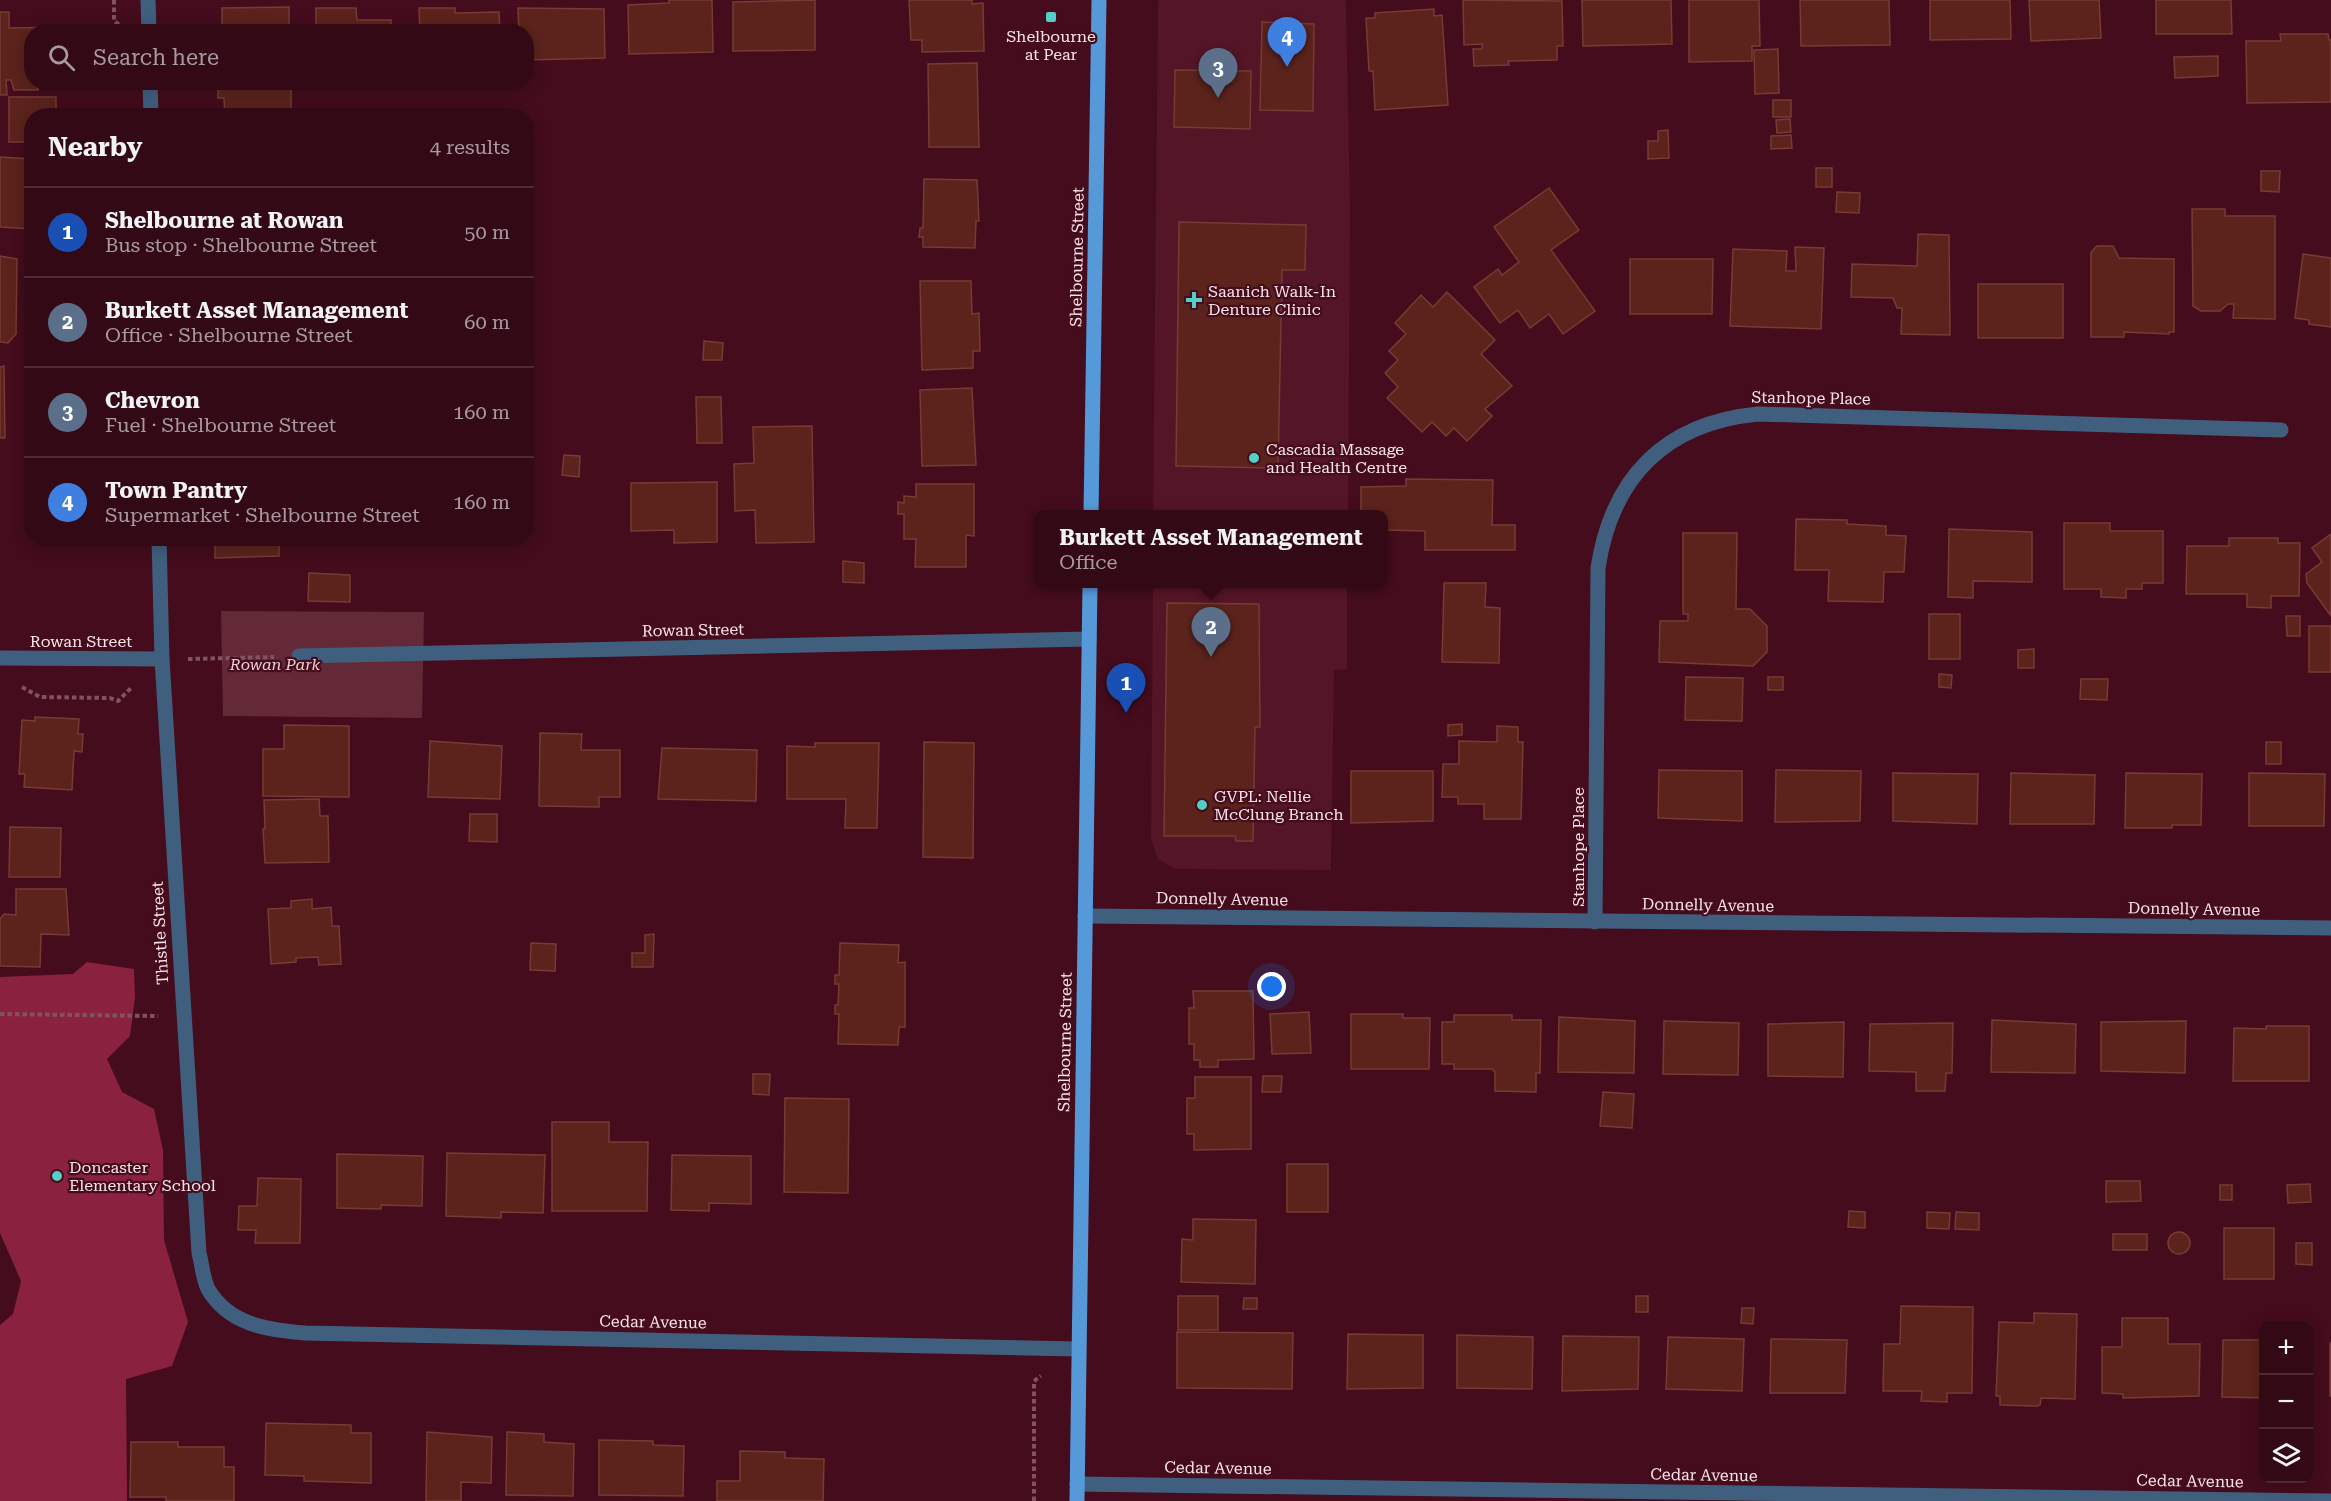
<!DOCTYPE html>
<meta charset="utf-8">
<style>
:root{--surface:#330915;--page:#3e1722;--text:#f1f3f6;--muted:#a99aa0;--line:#4e2a34;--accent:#55cec5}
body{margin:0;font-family:"Roboto Serif",serif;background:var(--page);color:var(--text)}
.controls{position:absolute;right:18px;bottom:18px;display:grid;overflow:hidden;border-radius:12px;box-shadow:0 3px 15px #0003}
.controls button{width:54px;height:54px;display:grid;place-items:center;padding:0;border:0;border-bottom:2px solid var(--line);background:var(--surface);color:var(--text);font:30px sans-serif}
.you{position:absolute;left:1272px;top:987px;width:21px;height:21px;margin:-15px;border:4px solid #fff;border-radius:50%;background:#1a73e8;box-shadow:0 0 0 9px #1a73e833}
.badge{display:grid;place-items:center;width:39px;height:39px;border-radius:50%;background:var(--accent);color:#fff;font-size:20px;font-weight:700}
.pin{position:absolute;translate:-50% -50px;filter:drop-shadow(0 2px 3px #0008)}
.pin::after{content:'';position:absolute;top:32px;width:21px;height:18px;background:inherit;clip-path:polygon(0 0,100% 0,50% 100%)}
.popup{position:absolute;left:1034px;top:510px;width:354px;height:78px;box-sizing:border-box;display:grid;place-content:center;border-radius:12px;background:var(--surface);filter:drop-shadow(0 2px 4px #0005);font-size:20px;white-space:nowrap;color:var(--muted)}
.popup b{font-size:22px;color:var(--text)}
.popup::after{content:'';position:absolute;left:50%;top:100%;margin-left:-12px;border:12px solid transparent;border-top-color:var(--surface)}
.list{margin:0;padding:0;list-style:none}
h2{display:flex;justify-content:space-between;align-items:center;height:78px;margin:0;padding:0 24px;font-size:26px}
h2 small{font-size:20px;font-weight:400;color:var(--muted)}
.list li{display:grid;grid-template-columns:39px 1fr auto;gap:18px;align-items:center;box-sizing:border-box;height:90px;padding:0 24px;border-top:2px solid var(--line)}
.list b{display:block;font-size:22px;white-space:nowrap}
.list p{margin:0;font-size:20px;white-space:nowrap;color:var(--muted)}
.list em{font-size:20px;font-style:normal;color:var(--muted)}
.icon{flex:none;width:33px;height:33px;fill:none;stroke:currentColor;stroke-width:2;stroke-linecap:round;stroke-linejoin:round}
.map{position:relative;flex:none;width:2331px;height:1501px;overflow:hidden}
.search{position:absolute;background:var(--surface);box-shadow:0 3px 15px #0003;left:24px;top:24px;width:510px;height:66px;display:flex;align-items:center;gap:15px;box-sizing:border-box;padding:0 21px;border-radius:24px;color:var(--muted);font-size:22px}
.panel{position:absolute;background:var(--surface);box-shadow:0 3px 15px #0003;left:24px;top:108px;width:510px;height:438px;border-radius:24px}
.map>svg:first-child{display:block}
</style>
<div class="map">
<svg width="2331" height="1501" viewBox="0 0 2331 1501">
<rect width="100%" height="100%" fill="#440c1c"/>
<g fill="#541526">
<polygon points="1158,0 1346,0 1350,210 1348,514 1153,514"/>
<polygon points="1153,584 1347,584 1347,669 1334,670 1331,870 1175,869 1158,859 1151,839"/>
</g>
<polygon fill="#642936" points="221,611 424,612 422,718 223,716"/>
<polygon fill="#8a223f" points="87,962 134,969 135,997 130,1036 107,1059 122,1092 154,1109 163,1150 164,1240 188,1322 172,1366 126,1379 127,1501 0,1501 0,1325 13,1314 21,1281 0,1233 0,977 73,974"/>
<g fill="#5b231c" stroke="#773b33" stroke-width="1.5">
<polygon points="669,0 712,0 713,52 629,54 628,5 669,3"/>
<polygon points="815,0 815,50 733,51 733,2"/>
<polygon points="909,0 972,0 972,4 983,3 984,51 922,52 922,40 911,40"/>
<polygon points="1463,0 1562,1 1563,46 1557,46 1557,60 1508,61 1509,65 1474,66 1473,49 1482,49 1482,44 1464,45"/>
<polygon points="1582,0 1671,0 1672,44 1583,46"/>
<polygon points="1689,0 1759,0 1760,46 1752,46 1752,61 1689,62"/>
<polygon points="1800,0 1889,0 1890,45 1801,46"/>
<polygon points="1930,0 2010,0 2011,39 1930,40"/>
<polygon points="2029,0 2099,0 2101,38 2031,41"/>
<polygon points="2156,0 2231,0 2232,34 2156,34"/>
<polygon points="289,7 289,32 216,32 216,28 222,27 222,8"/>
<polygon points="316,8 356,8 357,20 391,20 391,32 316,32"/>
<polygon points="419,8 455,8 455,13 499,12 500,32 420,32"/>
<polygon points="518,8 604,9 605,58 526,60 526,32 519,32"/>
<polygon points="1434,9 1434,16 1442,15 1448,105 1375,110 1373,71 1369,71 1366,18 1375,18 1375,13"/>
<polygon points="0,12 9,12 9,28 65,27 65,32 32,32 32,82 38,82 38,90 14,90 11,80 6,80 7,95 0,95"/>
<polygon points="1262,22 1314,24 1313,111 1260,110"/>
<polygon points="2280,34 2328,34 2329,40 2331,40 2331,102 2247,103 2246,41 2281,41"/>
<polygon points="1778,49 1779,93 1755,94 1754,50"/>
<polygon points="2218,56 2218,76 2175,78 2174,57"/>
<polygon points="977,63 979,147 929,147 928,64"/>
<polygon points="1175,70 1251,71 1250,129 1174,127"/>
<polygon points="218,82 291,82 291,113 225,115 224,98 218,98"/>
<polygon points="9,97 56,97 56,116 32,116 32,142 9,142"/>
<rect x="1773" y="100" width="18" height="17"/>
<polygon points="1790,119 1791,132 1777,133 1776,120"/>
<polygon points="1668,130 1669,158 1648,159 1648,141 1658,141 1658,131"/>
<polygon points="1791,135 1792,148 1771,149 1771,136"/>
<polygon points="0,157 32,159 32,229 0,227"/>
<rect x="1816" y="168" width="16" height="19"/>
<polygon points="2261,171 2280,171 2279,192 2261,191"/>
<polygon points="924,179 977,180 979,221 976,221 975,248 923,247 923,237 919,237 920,228 923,228"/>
<polygon points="1549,188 1579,230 1551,250 1595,311 1563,334 1549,314 1530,328 1518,310 1500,323 1474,287 1498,269 1502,275 1519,262 1494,227"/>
<polygon points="1837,192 1860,193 1859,213 1836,212"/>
<polygon points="2192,209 2225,209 2225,216 2275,216 2275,319 2233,318 2234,304 2228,304 2220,311 2201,311 2193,306"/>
<polygon points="1179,222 1306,225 1305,270 1282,270 1278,468 1176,466"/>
<polygon points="1918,234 1949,235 1950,335 1901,334 1902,308 1897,308 1893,298 1851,297 1852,264 1917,266"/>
<polygon points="2097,246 2113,246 2119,258 2174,259 2174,332 2169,332 2169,334 2124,332 2124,337 2091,337 2091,252"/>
<polygon points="1795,247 1824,248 1821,329 1730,326 1733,249 1787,251 1786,271 1796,271"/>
<polygon points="2303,254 2331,258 2331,327 2309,324 2309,320 2295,318"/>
<polygon points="0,256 17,259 16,334 8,343 0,342"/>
<polygon points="1630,259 1713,259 1712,314 1630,314"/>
<polygon points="920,281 971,281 972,314 979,313 980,351 973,351 973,368 922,370"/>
<rect x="1978" y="284" width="85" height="54"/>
<polygon points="1447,292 1495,340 1481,354 1512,386 1485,409 1492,416 1467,441 1454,428 1446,436 1432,422 1422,432 1387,398 1398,387 1385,373 1398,360 1389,351 1406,334 1395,323 1421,295 1433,307"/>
<polygon points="704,341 723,343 722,360 703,360"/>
<polygon points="4,366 5,438 0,438 0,367"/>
<polygon points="972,388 976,465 922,466 920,390"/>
<polygon points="696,397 721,397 722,443 697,443"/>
<polygon points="812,426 814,542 756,543 755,510 735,511 734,464 754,463 753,427"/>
<polygon points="564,455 580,456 579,477 562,475"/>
<polygon points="1406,479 1493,480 1492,525 1515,525 1515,550 1425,550 1425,531 1384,530 1384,514 1361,514 1361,487 1406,486"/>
<polygon points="717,482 717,542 674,543 674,530 631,531 631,483"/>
<polygon points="916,484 974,484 974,536 966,535 966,567 915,567 916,539 904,539 904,514 898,514 898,502 904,503 904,496 916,497"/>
<polygon points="1796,519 1847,520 1847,524 1886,526 1886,535 1906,536 1904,572 1884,572 1883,602 1828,601 1829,570 1795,570"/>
<polygon points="2064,523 2110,523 2110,531 2163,531 2163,583 2142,583 2142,589 2126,589 2126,598 2101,597 2101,589 2064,589"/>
<polygon points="1949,529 2032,532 2032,582 1973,581 1973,598 1948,597"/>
<polygon points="1683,533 1737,533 1736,609 1750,609 1767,626 1767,652 1753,666 1659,662 1660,621 1688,621 1688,614 1683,614"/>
<polygon points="2331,534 2331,616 2307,583 2306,574 2322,562 2312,548"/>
<polygon points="215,538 279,538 279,556 215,558"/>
<polygon points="2229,538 2278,538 2278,543 2300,543 2299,596 2271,596 2271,608 2247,607 2247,594 2186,594 2187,546 2229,546"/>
<polygon points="843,561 864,563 864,583 843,582"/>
<polygon points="309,573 350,575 350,602 308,601"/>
<polygon points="1444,583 1486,583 1485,607 1500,608 1499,663 1442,662"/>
<polygon points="1167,603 1259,604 1260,727 1255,727 1253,841 1236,841 1235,836 1164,836"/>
<rect x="1929" y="614" width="31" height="45"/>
<polygon points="2286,616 2300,616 2300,636 2287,636"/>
<rect x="2309" y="626" width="22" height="46"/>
<polygon points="2034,649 2034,668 2018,668 2018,650"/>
<polygon points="1939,674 1952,675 1951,688 1939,687"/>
<polygon points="1686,677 1743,678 1742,721 1685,720"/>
<rect x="1768" y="677" width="15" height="13"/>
<polygon points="2081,679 2108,679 2107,700 2080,699"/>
<polygon points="35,717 79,719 78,734 83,734 82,752 74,751 72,790 24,787 25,774 19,774 22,720 35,721"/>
<polygon points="1462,724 1462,735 1448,736 1448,725"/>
<polygon points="284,725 349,726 349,797 263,796 263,749 284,749"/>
<polygon points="1497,726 1518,727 1518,742 1523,742 1521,819 1484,819 1484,804 1458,804 1458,797 1442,797 1443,764 1459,764 1459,741 1497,742"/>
<polygon points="540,733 582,734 581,750 620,750 620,797 599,797 599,807 539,806"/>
<polygon points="430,741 502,746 500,799 428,797"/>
<polygon points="924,742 974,743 973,858 923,857"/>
<rect x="2266" y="742" width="15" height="22"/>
<polygon points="815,743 879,743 877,828 845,828 846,799 787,799 787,746 815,747"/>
<polygon points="662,748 757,750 756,801 658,799"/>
<polygon points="1659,770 1742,771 1742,821 1658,818"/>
<polygon points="1776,770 1861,771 1860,821 1775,822"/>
<polygon points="1351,771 1433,771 1433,821 1351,823"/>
<polygon points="1893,773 1978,774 1977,824 1893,821"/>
<polygon points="2011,773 2095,775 2094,824 2010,824"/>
<polygon points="2126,773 2202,774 2201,825 2172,825 2172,828 2125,828"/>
<polygon points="2249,773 2325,774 2324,826 2249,826"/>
<polygon points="319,799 320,816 328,816 329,862 265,863 263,829 265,829 264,800"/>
<polygon points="470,814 497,814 497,842 469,841"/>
<polygon points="10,827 61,828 60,877 9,877"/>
<polygon points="16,889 66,889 69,935 41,934 40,967 0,966 0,919 4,914 16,915"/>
<polygon points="312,899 312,909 331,907 332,926 339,926 341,964 319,965 318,957 296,958 296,962 271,964 268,909 291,908 291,901"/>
<polygon points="654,934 653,967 632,967 632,953 645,953 645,935"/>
<polygon points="531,943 556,944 555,971 530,970"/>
<polygon points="840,943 899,945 898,963 905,962 905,1027 899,1027 898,1045 838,1044 839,1014 835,1014 835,1005 838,1005 839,984 835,984 835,975 839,975"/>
<polygon points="1193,991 1253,991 1254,1059 1218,1060 1218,1067 1200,1067 1200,1060 1194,1060 1194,1044 1189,1044 1189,1008 1194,1008"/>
<polygon points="1309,1012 1311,1053 1272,1054 1270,1014"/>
<polygon points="1351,1014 1403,1014 1403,1018 1430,1018 1429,1069 1351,1069"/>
<polygon points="1454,1015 1512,1015 1512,1020 1541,1020 1540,1073 1536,1073 1536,1092 1495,1091 1495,1072 1492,1069 1454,1069 1454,1064 1442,1064 1442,1022 1454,1022"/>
<polygon points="1559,1017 1635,1021 1634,1073 1558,1072"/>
<polygon points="1992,1020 2076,1024 2075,1073 1991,1072"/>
<polygon points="1664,1021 1739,1023 1738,1075 1663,1074"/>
<polygon points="2186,1021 2185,1073 2101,1071 2101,1022"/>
<polygon points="1844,1022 1843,1077 1768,1076 1768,1024"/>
<polygon points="1953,1023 1952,1073 1946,1073 1945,1091 1916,1091 1916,1072 1869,1071 1870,1024"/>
<polygon points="2266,1026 2309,1026 2309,1081 2233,1081 2234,1028 2266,1029"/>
<polygon points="753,1074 770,1074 769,1095 753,1094"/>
<polygon points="1263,1076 1282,1076 1281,1092 1262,1092"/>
<polygon points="1195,1077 1251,1077 1251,1149 1194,1150 1194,1134 1187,1134 1187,1098 1195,1098"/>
<polygon points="1603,1092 1634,1094 1632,1128 1600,1126"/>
<polygon points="785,1098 849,1099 848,1193 784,1192"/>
<polygon points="552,1122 609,1122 609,1142 648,1142 647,1211 552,1211"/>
<polygon points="447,1153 545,1155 543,1213 501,1212 501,1218 446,1216"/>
<polygon points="337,1154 423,1156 422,1206 381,1205 381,1209 337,1208"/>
<polygon points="672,1155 751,1156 751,1204 709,1203 709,1211 671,1210"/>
<rect x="1287" y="1164" width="41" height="48"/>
<polygon points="258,1178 301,1179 300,1243 255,1243 256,1230 238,1230 239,1206 257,1206"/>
<polygon points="2106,1181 2140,1181 2141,1201 2106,1202"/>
<polygon points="2310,1184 2311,1202 2288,1203 2287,1185"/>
<rect x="2220" y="1185" width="12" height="15"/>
<polygon points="1849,1211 1865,1212 1865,1228 1848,1227"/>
<polygon points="1927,1212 1950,1213 1949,1229 1927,1228"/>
<polygon points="1956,1212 1979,1213 1979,1230 1955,1229"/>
<polygon points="1193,1219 1256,1220 1255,1284 1181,1282 1182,1239 1193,1240"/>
<rect x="2224" y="1228" width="50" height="51"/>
<circle cx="2179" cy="1243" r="11"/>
<rect x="2113" y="1234" width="34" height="16"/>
<polygon points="2296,1243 2312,1243 2312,1265 2296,1264"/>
<rect x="1178" y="1296" width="40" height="34"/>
<rect x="1636" y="1296" width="12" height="16"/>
<polygon points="1244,1298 1257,1298 1257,1309 1243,1309"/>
<polygon points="1901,1306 1973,1307 1972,1393 1947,1393 1947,1402 1921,1401 1922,1391 1883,1391 1884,1344 1900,1344"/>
<polygon points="1742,1308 1754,1308 1753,1324 1741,1323"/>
<polygon points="2034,1313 2077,1314 2075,1399 2041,1398 2040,1405 2037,1406 2000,1405 2000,1396 1996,1396 1999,1322 2034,1323"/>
<polygon points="2122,1318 2168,1318 2168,1344 2200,1344 2199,1396 2123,1398 2123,1394 2102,1393 2102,1347 2122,1347"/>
<polygon points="1177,1332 1293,1333 1292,1389 1177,1388"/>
<polygon points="1348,1334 1423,1335 1423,1388 1347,1389"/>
<polygon points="1457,1335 1533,1337 1532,1389 1457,1388"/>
<polygon points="1563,1336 1639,1337 1638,1389 1562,1391"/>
<polygon points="1668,1337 1744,1339 1742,1391 1666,1389"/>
<polygon points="1771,1339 1847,1340 1845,1393 1770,1393"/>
<polygon points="2223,1340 2264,1340 2264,1398 2222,1397"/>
<polygon points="2308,1341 2312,1341 2311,1395 2308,1395"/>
<rect x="2330" y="1343" width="1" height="53"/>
<polygon points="266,1423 351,1425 351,1433 371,1433 371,1483 304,1481 304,1476 265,1475"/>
<polygon points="427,1432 492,1437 491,1483 461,1482 461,1501 426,1501"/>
<polygon points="507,1432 544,1434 544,1442 574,1444 573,1496 506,1495"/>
<polygon points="599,1440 653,1441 653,1445 684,1446 683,1496 599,1495"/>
<polygon points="131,1442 178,1442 178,1447 224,1447 224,1467 234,1467 234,1501 166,1501 166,1497 130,1497"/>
<polygon points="740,1451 785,1452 785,1458 824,1459 823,1501 717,1501 717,1481 740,1481"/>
</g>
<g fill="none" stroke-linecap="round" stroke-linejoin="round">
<g stroke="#80535e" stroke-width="4" stroke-dasharray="4.5 3" stroke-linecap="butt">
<polyline points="114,0 114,21 121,26"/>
<polyline points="188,659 274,657"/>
<polyline points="22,687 40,697 110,698 118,701 132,687"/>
<polyline points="0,1014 158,1016"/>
<polyline points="1034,1501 1034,1381 1041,1376"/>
</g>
<g stroke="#405f7e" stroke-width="15">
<polyline points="148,0 149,32"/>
<polyline points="150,82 151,116"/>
<path d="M159,538l3,121 37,594c3,11 4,26 9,36 21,36 60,41 97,44l773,16"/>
<polyline points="299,656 1089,639"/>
<polyline points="0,658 162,659"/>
<polyline points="1085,916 2331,928"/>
<path d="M1595,922l3,-354c14,-92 68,-145 160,-154l523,16"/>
<polyline points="1077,1484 2331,1501"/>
</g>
<g stroke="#5599d9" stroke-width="15">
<polyline points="1091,514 1099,0"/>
<polyline points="1077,1501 1090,584"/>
</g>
</g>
<g fill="#55cec5" stroke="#440c1c" stroke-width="2">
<rect x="1045" y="11" width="12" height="12" rx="3"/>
<path d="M1191 291h6v6h6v6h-6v6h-6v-6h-6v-6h6z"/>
<circle cx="1254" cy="458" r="6"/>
<circle cx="1202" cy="805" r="6"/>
<circle cx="57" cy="1176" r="6"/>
</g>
<g text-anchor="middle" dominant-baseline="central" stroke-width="4.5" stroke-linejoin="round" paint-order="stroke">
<g font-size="16" fill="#fbe4e7" stroke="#440c1c" text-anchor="start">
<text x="1051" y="36" text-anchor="middle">Shelbourne<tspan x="1051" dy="18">at Pear</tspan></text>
<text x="1208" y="291">Saanich Walk-In<tspan x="1208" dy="18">Denture Clinic</tspan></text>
<text x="1266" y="449">Cascadia Massage<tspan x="1266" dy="18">and Health Centre</tspan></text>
<text x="1214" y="796">GVPL: Nellie<tspan x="1214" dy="18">McClung Branch</tspan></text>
<text x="69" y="1167">Doncaster<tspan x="69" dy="18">Elementary School</tspan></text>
</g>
<g font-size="16" fill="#fbe4e7" stroke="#440c1c">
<text transform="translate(1077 257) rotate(-89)">Shelbourne Street</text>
<text transform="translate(1811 398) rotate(1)">Stanhope Place</text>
<text transform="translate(693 630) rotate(-1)">Rowan Street</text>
<text x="81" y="641">Rowan Street</text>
<text transform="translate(1578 847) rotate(-90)">Stanhope Place</text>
<text transform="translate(1222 899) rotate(1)">Donnelly Avenue</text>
<text transform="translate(1708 905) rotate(1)">Donnelly Avenue</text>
<text transform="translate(2194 909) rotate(1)">Donnelly Avenue</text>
<text transform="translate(160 933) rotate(-93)">Thistle Street</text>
<text transform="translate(1065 1042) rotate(-89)">Shelbourne Street</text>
<text transform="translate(653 1322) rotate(1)">Cedar Avenue</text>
<text transform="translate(1218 1468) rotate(1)">Cedar Avenue</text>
<text transform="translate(1704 1475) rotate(1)">Cedar Avenue</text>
<text transform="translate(2190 1481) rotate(1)">Cedar Avenue</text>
</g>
<g font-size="16" font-style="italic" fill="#eccfd2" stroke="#440c1c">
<text x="275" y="664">Rowan Park</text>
</g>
</g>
</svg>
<div class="controls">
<button>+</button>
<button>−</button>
<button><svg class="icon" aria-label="layers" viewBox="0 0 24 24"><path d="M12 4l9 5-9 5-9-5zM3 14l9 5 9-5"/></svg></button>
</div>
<div class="you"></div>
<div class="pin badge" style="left:1126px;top:713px;background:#1a4fb4">1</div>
<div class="pin badge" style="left:1211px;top:657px;background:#5c6f8a">2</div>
<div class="popup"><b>Burkett Asset Management</b>Office</div>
<div class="pin badge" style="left:1218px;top:98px;background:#5c6f8a">3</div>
<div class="pin badge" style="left:1287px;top:67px;background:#3f7fe0">4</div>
<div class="search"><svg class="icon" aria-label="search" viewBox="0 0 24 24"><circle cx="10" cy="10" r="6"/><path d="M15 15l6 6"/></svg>Search here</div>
<section class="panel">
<h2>Nearby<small>4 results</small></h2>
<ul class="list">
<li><span class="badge" style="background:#1a4fb4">1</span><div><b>Shelbourne at Rowan</b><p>Bus stop · Shelbourne Street</p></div><em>50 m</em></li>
<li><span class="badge" style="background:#5c6f8a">2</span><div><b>Burkett Asset Management</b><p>Office · Shelbourne Street</p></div><em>60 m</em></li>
<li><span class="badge" style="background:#5c6f8a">3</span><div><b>Chevron</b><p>Fuel · Shelbourne Street</p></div><em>160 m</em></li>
<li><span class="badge" style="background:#3f7fe0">4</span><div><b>Town Pantry</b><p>Supermarket · Shelbourne Street</p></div><em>160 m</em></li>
</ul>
</section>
</div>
